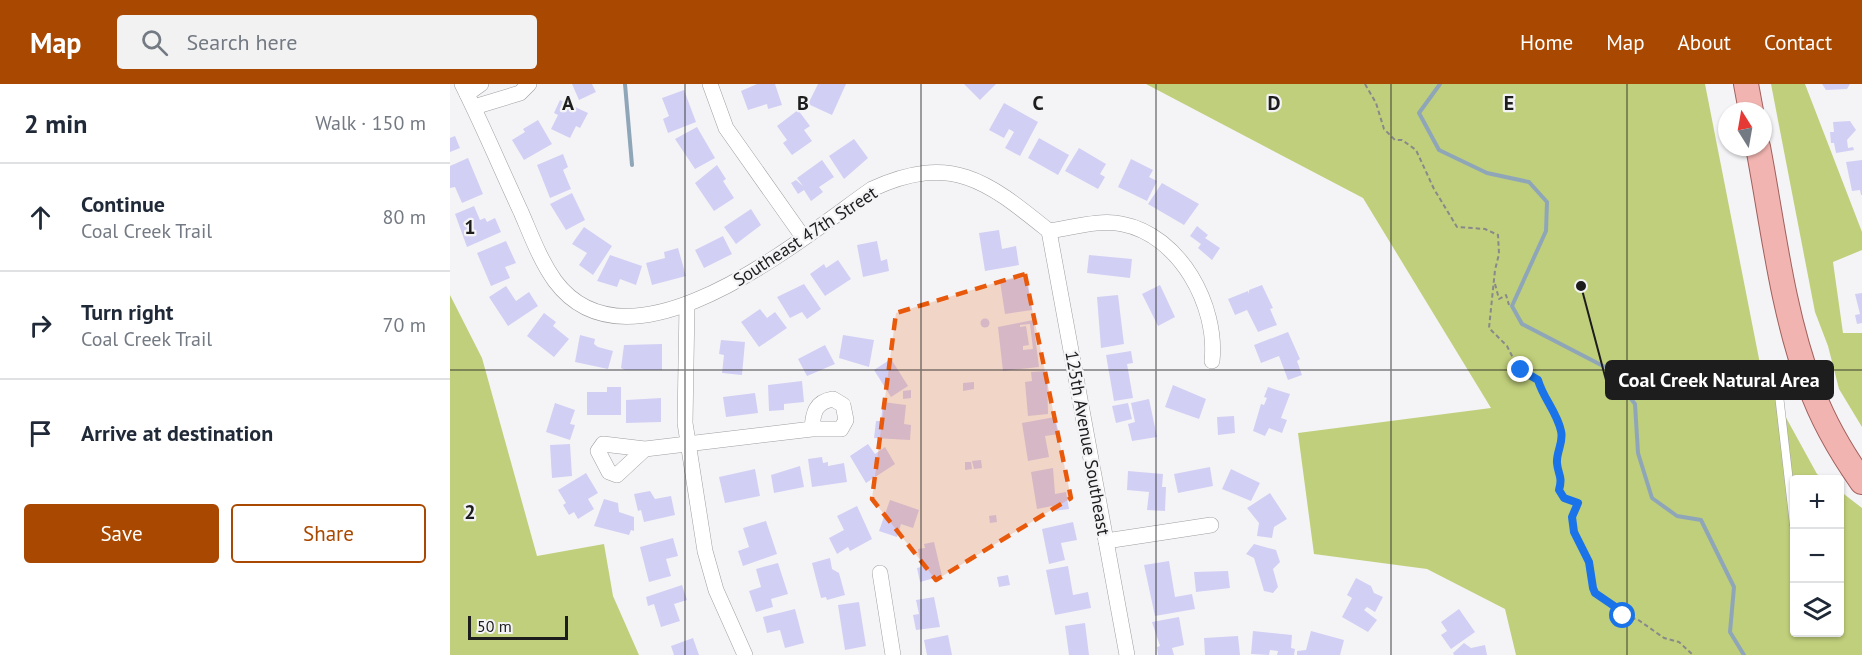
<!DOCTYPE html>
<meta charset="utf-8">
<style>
:root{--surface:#fff;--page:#f2f2f3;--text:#1f2937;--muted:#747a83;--line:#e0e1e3;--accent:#a94800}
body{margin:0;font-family:"PT Sans",sans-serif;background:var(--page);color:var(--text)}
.controls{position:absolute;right:18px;bottom:18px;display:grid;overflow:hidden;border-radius:6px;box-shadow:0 2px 4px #0004}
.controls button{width:54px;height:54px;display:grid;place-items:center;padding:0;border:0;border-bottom:2px solid var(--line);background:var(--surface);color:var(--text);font:30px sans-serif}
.compass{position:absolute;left:1268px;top:18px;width:54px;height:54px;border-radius:50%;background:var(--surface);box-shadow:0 2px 4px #0004;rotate:349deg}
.scale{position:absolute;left:18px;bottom:15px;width:100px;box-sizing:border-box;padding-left:6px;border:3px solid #1d1d1e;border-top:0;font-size:16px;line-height:21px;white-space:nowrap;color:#1d1d1e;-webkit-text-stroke:4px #f4f4f7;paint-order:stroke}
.stop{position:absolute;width:18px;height:18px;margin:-14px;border:4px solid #1a73e8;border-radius:50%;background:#fff}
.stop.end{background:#1a73e8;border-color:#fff;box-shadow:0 2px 6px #0008}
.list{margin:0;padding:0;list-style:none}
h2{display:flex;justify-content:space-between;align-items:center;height:78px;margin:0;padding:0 24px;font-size:26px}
h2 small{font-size:20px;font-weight:400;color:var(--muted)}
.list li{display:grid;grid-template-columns:39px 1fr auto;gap:18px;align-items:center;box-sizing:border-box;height:108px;padding:0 24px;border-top:2px solid var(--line)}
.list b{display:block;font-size:22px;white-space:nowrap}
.list p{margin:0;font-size:20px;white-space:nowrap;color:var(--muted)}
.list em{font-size:20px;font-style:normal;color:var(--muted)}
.actions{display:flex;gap:12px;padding:18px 24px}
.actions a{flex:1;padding:14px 0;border:2px solid var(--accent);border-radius:6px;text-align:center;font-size:21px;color:var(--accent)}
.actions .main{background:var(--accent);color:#fff}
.icon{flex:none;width:33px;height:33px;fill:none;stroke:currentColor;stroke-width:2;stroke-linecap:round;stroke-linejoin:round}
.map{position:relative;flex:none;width:1412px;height:571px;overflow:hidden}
header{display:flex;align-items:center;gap:36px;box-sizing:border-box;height:84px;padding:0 30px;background:var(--accent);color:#fff}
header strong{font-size:28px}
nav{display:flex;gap:33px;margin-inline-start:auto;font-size:21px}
.search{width:420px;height:54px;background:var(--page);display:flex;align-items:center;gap:15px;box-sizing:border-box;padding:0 21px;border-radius:6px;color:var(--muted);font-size:22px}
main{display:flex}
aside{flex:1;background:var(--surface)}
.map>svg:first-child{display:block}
</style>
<header>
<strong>Map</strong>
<div class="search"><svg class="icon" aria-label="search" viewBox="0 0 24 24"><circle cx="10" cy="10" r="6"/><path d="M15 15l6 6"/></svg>Search here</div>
<nav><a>Home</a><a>Map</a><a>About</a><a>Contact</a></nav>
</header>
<main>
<aside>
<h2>2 min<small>Walk · 150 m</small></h2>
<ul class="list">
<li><svg class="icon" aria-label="ahead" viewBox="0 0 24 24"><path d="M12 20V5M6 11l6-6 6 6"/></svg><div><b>Continue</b><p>Coal Creek Trail</p></div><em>80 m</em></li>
<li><svg class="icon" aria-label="right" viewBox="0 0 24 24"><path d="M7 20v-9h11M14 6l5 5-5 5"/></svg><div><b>Turn right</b><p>Coal Creek Trail</p></div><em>70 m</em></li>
<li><svg class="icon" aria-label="arrive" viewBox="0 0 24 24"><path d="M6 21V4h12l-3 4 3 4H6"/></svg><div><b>Arrive at destination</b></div></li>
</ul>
<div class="actions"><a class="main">Save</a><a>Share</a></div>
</aside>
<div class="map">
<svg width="1412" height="571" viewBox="0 0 1412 571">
<rect width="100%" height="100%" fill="#f4f4f7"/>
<g fill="#c0cf7b">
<polygon points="696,0 1255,0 1312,290 1367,390 1375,395 1344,396 1344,548 1390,548 1390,407 1412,424 1412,571 1066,571 1055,525 977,485 864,470 848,349 1041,324 913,114"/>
<polygon points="1321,0 1355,0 1412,148 1412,166 1383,178 1393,249 1412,249 1412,343 1389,305 1378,262 1365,228"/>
<polygon points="0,211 32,274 87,472 154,460 163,512 189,571 0,571"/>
</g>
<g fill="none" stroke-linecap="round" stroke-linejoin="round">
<g stroke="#8fa6b9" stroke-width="4">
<polyline points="175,0 182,81"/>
<polyline points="990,0 969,29 989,66 1037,89 1079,98 1097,118 1096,147 1062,222 1072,240 1157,284 1185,320 1188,369 1202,414 1227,432 1251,436 1284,503 1280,548 1294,571"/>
</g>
</g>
<g fill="#d2cff4" fill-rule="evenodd">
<polygon points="122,0 142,0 146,8 129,16"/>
<polygon points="307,0 325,0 332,21 318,25 317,20 298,26 291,7"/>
<polygon points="368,0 396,0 382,31 358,20"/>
<polygon points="514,0 546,0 530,16"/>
<polygon points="1372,0 1400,0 1397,5 1376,6"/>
<polygon points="234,6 246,38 218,49 213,35 219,32 212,14"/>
<polygon points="110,16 138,29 130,44 126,42 120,54 101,45 108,31 104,29"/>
<polygon points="554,19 588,38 570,72 555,64 564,48 559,45 554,54 539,46"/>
<polygon points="348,26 360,42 354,46 362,57 342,71 333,59 337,56 327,42"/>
<polygon points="88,36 102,60 74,76 62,56 75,48 73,45"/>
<polygon points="1400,37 1406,46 1397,56 1398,64 1403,63 1404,66 1386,69 1384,59 1381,59 1380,48 1384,48 1383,38"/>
<polygon points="247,43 265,74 245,85 225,55"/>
<polygon points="5,52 10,64 0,68 0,54"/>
<polygon points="589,54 619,71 608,91 578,74"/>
<polygon points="404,55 418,74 394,95 379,72"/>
<polygon points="629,64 656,80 650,90 655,93 648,105 615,87"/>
<polygon points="113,70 118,83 113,86 121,105 100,114 87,81"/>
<polygon points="18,74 33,110 12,119 5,103 0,104 0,82"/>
<polygon points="681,75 703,86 699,93 707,97 697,117 668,103"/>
<polygon points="372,76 384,93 369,103 373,108 361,117 354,106 348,110 341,99 346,96 353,102 347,94"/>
<polygon points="1412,76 1412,111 1411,111 1410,106 1402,107 1396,78"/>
<polygon points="267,81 276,95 273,97 284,114 264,127 245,99"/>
<polygon points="712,99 749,120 734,141 698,120"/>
<polygon points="122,109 135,136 116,146 100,120"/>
<polygon points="24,122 30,136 35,134 37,138 45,134 51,148 17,163 5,130"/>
<polygon points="301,125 311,141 286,160 274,143"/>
<polygon points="747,142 758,151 755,154 770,164 762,176 748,164 751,160 740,152"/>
<polygon points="134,143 162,162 143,191 129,181 137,169 122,160"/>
<polygon points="549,146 552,165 566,162 569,181 535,187 529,149"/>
<polygon points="273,152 282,170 254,184 245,166"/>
<polygon points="56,157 66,179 55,183 60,194 41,202 27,169"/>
<polygon points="427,157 431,177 437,175 439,187 413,193 407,161"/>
<polygon points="228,164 236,192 202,201 196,179 215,174 214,168"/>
<polygon points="160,171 192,182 186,201 170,195 167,203 147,197"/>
<polygon points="639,171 682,175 680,194 637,189"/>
<polygon points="388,176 401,195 375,212 360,190 374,180 376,184"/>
<polygon points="577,193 582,226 555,230 550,197"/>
<polygon points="354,200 371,225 357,235 352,228 340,234 327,213"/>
<polygon points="710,201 725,233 708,242 692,210"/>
<polygon points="812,201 823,224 820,225 827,241 808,248 797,226 785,231 778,215 798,207 799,210 799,206"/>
<polygon points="56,202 66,217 79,208 88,222 58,242 39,213"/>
<polygon points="1412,209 1412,239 1407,240 1405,231 1410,230 1405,210"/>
<polygon points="668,211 674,260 651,264 647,213"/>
<polygon points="310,225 317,234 325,228 337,244 309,263 291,238"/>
<polygon points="94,229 106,238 103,242 119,255 104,273 77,252"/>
<circle cx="535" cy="239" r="4.5"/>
<path d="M583,236l6,47 -36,4 -5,-44zM580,240l3,25 -10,1v-4l6,-1 -3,-19 -6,1v-2z"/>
<polygon points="838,248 850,275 847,277 852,291 838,296 829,272 811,279 804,261"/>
<polygon points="130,251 145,255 144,260 148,263 163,267 158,285 125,278"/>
<polygon points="393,251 424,256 419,283 389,274"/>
<polygon points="271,256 295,258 292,291 272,289 274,271 269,270"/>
<polygon points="212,260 212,286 175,286 171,284 174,261"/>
<polygon points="375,261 385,280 357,292 348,275"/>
<polygon points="681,267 683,279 677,280 683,314 664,317 656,271"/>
<polygon points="441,275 458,302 441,313 424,286"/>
<polygon points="597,287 598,330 578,332 575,298 582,297 581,288"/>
<polygon points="352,297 354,318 334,320 334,326 319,327 318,301"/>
<polygon points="524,298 524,305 513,307 513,299"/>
<polygon points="723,301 756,315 749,335 715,323"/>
<polygon points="157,303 171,303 171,331 137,331 137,308 157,308"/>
<polygon points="818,303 840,310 831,334 837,336 832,349 819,344 815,352 803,347 811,320 814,321 817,314 814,313"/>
<polygon points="461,306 461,314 453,315 453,307"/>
<polygon points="305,309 308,329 276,333 273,313"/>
<polygon points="211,314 211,338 176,339 176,316"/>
<polygon points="699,315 707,353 682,357 678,340 685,338 681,319"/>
<polygon points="433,318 456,321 454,340 461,341 460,356 424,354 426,337 431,337"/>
<polygon points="105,319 125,326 120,340 125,341 120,356 96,348"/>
<polygon points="678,319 682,335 666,339 662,322"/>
<polygon points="784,332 785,349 768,351 767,333"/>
<polygon points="605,333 609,350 595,352 599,373 578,377 572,339"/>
<polygon points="120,360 122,392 102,394 100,361"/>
<polygon points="418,360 425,370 435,363 445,380 416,399 400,372"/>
<polygon points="372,373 373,379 378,378 378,382 394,379 397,398 362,403 358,375"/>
<polygon points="531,376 532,384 524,385 522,377"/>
<polygon points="515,378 521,378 522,385 515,386"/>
<polygon points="350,382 354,403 324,409 321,391"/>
<polygon points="760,383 763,402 728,409 724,390"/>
<polygon points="603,384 605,410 616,408 619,425 603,427 602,422 587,425 581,388"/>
<polygon points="305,385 310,412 275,419 269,393"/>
<polygon points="781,385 810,399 801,417 772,405"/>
<polygon points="678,387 713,390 712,403 716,403 715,427 697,426 699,408 677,406"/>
<polygon points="136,389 148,409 138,415 144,425 128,435 124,428 119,431 113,421 116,419 108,406"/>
<polygon points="200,407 205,415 221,412 225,431 194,438 191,426 188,427 184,410"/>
<polygon points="820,409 837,435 824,443 822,454 807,452 809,439 797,424"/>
<polygon points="154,415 168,419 169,428 184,433 184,447 181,446 179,451 144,442"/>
<polygon points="440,416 469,426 463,444 451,440 447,453 429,447"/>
<polygon points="407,422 422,455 400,467 398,463 387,470 379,454 394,446 387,432"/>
<polygon points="546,431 547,438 540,439 539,432"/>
<polygon points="316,437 327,470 293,482 288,467 299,463 293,444"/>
<polygon points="623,438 627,456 611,459 615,476 599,480 592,445"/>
<polygon points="223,454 228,472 216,475 221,492 199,498 190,463"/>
<polygon points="484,458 492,492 470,498 467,484 471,483 468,465 475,464 474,460"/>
<polygon points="804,460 826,466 830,478 823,485 828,503 823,509 814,507 804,474 796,470"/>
<polygon points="380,474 382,485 389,489 395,511 377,516 376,513 371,514 362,479"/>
<polygon points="719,477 725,513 742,510 745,525 705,532 694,481"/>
<polygon points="328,479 338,510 321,515 323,523 306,528 299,507 311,503 306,485"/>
<polygon points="618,482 623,511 638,508 641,524 605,531 596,486"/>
<polygon points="778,487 780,504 746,508 744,488"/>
<polygon points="558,491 560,501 549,503 547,493"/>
<polygon points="906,494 921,502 924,509 933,513 925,528 917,523 914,526 927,536 918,548 892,533 902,514 897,511"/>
<polygon points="232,501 237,516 224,520 230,537 211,543 204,520 198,522 196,513"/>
<polygon points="484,513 490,543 466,546 463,531 469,530 466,516"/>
<polygon points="409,518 416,562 395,566 388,521"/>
<polygon points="345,525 354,559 335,564 330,546 317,549 313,533"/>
<polygon points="1009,525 1025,548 1001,565 991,551 997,547 991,538"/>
<polygon points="729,533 734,561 722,564 724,571 708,571 707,563 710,562 702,538"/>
<polygon points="635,539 639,571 619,571 615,542"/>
<polygon points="803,547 842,551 841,564 845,565 844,571 827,571 828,567 820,566 819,571 801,570"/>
<polygon points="861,547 894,556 890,571 847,571 847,567 856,566"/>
<polygon points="498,551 502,571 477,571 474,556"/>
<polygon points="788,552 790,571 755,571 754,554"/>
<polygon points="243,554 249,571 224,571 221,562"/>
<polygon points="1014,559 1021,564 1035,561 1037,571 1004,571 1003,569"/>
</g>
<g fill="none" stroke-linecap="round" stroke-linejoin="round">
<defs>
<polyline id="service" points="1344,276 1329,311 1344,441"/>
<g id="minor">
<path d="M12,0c21,42 39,85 59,128 10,23 19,48 34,69 76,102 248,-44 317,-92 81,-37 116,-7 177,42"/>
<polyline points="260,0 276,44 353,153"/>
<polyline points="17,10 31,0"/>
<polyline points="24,23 70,9 79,0"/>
<polyline points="599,147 677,571"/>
<path d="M599,147c23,-3 50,-12 73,-7 58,11 96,82 90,137"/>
<polyline points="237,220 235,339 255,467 266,506 295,571"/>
<path d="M195,365l-28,26 -8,-3 -11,-21 5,-7 42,5 167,-20c1,-16 3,-27 21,-30l10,6 3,15 -5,9h-29"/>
<polyline points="656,457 761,441"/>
<polyline points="430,489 443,571"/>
</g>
<g id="primary">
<polyline points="1296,0 1301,27"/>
<path d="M1308,63c15,79 24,163 52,238 12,35 31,67 52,97"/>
</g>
</defs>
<use href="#service" stroke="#9f9fa2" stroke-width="9"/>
<use href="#minor" stroke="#9f9fa2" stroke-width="16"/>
<use href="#primary" stroke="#a15f5b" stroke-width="26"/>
<g stroke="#89898b" stroke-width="2" stroke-dasharray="4.5 3" stroke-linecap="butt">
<polyline points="915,0 926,19 934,45 945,56 952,56 966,66 984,105 1007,143 1035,145 1048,151 1049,170 1045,186 1039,244 1057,262 1066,280 1088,296 1092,312 1108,339 1112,355 1106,379 1112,392 1109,406 1114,414 1128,419 1122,433 1124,448 1139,478 1145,509 1167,524 1177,534 1187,535 1214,554 1229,558 1243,571"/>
<polyline points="1045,200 1049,215 1056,211 1059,221"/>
</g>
<use href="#service" stroke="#fff" stroke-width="8"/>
<use href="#minor" stroke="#fff" stroke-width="15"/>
<use href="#primary" stroke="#f1b4b0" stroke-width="24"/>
</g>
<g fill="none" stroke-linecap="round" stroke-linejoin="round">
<path stroke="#1a73e8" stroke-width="8" d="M1071,286l17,10c5,18 19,32 23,51 3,11 -5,21 -4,32 1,12 6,13 2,27l5,8 14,5 -6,14 2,15 15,30 4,26 2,5 22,15 6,8"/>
</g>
<path fill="#e8590c" fill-opacity="0.2" stroke="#e8590c" stroke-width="4.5" stroke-dasharray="12 8" stroke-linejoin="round" d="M575,190l46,224 -135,82 -64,-81 24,-186z"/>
<path fill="none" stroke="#1d1d1e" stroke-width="1.5" stroke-opacity="0.55" d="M235,0v571M471,0v571M706,0v571M941,0v571M1177,0v571M0,286h1412"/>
<g text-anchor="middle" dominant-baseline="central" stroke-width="4.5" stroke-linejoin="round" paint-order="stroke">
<g font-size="18" fill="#1d1d1e" stroke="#f4f4f7">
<text transform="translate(355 152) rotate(-33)">Southeast 47th Street</text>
<text transform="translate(638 359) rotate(80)">125th Avenue Southeast</text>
</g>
</g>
<g font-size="20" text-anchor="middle" font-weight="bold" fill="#1d1d1e" stroke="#f4f4f7" stroke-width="4.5" stroke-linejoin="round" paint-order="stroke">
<text x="118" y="26">A</text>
<text x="353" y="26">B</text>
<text x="588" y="26">C</text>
<text x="824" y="26">D</text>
<text x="1059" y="26">E</text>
<text x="20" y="150">1</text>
<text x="20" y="435">2</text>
</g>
<path fill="none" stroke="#1d1d1e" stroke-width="2" d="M1131 202L1156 296"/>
<circle fill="#1d1d1e" stroke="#f4f4f7" stroke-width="2" cx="1131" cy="202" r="6"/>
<rect fill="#1d1d1e" stroke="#1d1d1e" stroke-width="2" x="1156" y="277" width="227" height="38" rx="6"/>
<g font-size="20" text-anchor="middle" font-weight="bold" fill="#fff">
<text x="1269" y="303">Coal Creek Natural Area</text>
</g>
</svg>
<div class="controls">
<button>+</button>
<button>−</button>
<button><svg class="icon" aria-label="layers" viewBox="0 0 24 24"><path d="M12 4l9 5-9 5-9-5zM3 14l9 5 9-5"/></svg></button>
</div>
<svg class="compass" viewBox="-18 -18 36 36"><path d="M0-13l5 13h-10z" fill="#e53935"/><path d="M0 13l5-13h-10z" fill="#747a83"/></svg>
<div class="scale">50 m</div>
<div class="stop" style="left:1173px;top:532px"></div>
<div class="stop end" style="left:1071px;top:286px"></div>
</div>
</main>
